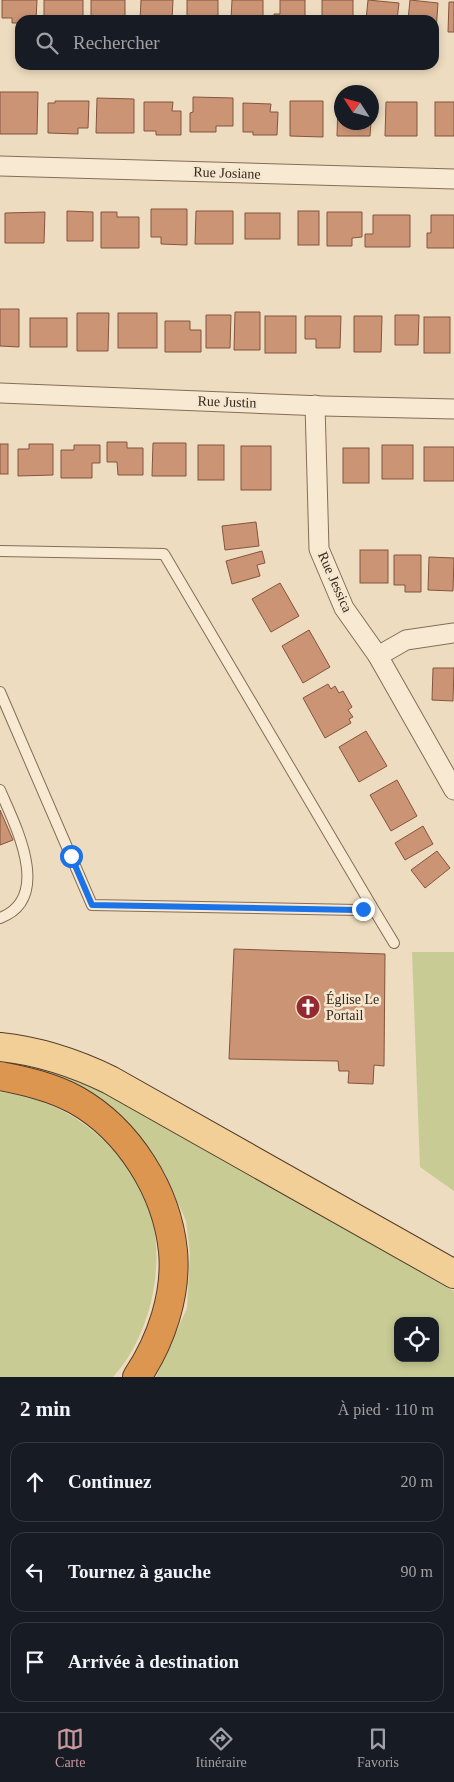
<!DOCTYPE html>
<html lang="fr">
<meta charset="utf-8">
<style>
:root{--surface:#171b24;--page:#242831;--text:#f1f3f6;--muted:#9ea1a6;--line:#363941;--accent:#c7989d}
body{margin:0;font-family:"Times New Roman",serif;background:var(--page);color:var(--text)}
.controls{position:absolute;right:15px;bottom:15px;display:grid;overflow:hidden;border-radius:10px;box-shadow:0 2px 8px #0003}
.controls button{width:45px;height:45px;display:grid;place-items:center;padding:0;border:0;border-bottom:1px solid var(--line);background:var(--surface);color:var(--text);font:25px sans-serif}
.compass{position:absolute;left:334px;top:85px;width:45px;height:45px;border-radius:50%;background:var(--surface);box-shadow:0 2px 8px #0003;rotate:306deg}
.stop{position:absolute;width:15px;height:15px;margin:-11px;border:4px solid #1a73e8;border-radius:50%;background:#fff}
.stop.end{background:#1a73e8;border-color:#fff;box-shadow:0 1px 5px #0008}
.list{margin:0;padding:0;list-style:none}
h2{display:flex;justify-content:space-between;align-items:center;height:65px;margin:0;padding:0 20px;font-size:21px}
h2 small{font-size:16px;font-weight:400;color:var(--muted)}
.list li{display:grid;grid-template-columns:32px 1fr auto;gap:15px;align-items:center;box-sizing:border-box;height:80px;margin:0 10px 10px;padding:0 10px;border:1px solid var(--line);border-radius:15px}
.list b{display:block;font-size:19px;white-space:nowrap}
.list em{font-size:16px;font-style:normal;color:var(--muted)}
.icon{flex:none;width:28px;height:28px;fill:none;stroke:currentColor;stroke-width:2;stroke-linecap:round;stroke-linejoin:round}
.map{position:relative;flex:none;width:454px;height:1377px;overflow:hidden}
.search{position:absolute;background:var(--surface);box-shadow:0 2px 8px #0003;left:15px;right:15px;top:15px;height:55px;display:flex;align-items:center;gap:12px;box-sizing:border-box;padding:0 18px;border-radius:15px;color:var(--muted);font-size:19px}
.sheet{height:335px;background:var(--surface)}
nav{display:flex;justify-content:space-around;align-items:center;box-sizing:border-box;height:70px;border-top:1px solid var(--line);background:var(--surface);font-size:14px;color:var(--muted)}
nav a{display:grid;justify-items:center;gap:2px}
nav .on{color:var(--accent)}
.map>svg:first-child{display:block}
</style>
<div class="map">
<svg width="454" height="1377" viewBox="0 0 454 1377">
<rect width="100%" height="100%" fill="#eddcbf"/>
<g fill="#c8cb94" fill-rule="evenodd">
<polygon points="412,952 454,952 454,1191 420,1167"/>
<path d="M0,1059l34,5 55,20 365,207v86h-298l31,-69 3,-54 -4,-33 -21,-48 -18,-28 -28,-30 -29,-22 -90,-29zM398,1321h37v37h-37z"/>
<path d="M0,1092c56,5 106,40 135,87 4,5 8,11 10,16 24,57 9,137 -32,182h-113z"/>
</g>
<g fill="#cb9475" stroke="#84553e">
<polygon points="2,0 37,0 36,20 20,20 20,23 12,23 12,18 2,18"/>
<rect x="44" y="0" width="39" height="20"/>
<polygon points="91,0 125,0 125,18 114,18 114,20 91,20"/>
<polygon points="141,0 173,0 172,20 140,20"/>
<rect x="187" y="0" width="31" height="20"/>
<polygon points="232,0 263,0 263,20 231,20"/>
<polygon points="280,0 305,0 305,20 274,20 274,14 280,14"/>
<rect x="322" y="0" width="31" height="20"/>
<polygon points="368,0 399,3 397,20 366,20"/>
<polygon points="410,0 438,3 436,31 434,31 434,20 408,20"/>
<polygon points="449,2 454,2 454,32 448,32"/>
<polygon points="0,92 38,92 37,134 0,134"/>
<polygon points="193,97 233,98 233,126 216,126 216,132 190,132 190,113 193,112"/>
<polygon points="97,98 134,99 134,133 96,133"/>
<polygon points="55,101 89,101 88,128 78,128 78,134 48,133 48,103 55,103"/>
<polygon points="290,101 323,101 323,137 290,136"/>
<polygon points="144,102 173,102 172,111 181,111 181,135 156,135 156,131 144,131"/>
<polygon points="338,102 342,102 342,122 371,122 370,136 337,136"/>
<polygon points="386,102 417,102 417,136 385,136"/>
<rect x="435" y="102" width="19" height="34"/>
<polygon points="243,103 271,104 270,112 278,112 277,135 253,135 253,132 243,132"/>
<polygon points="151,209 187,209 187,245 161,244 161,237 151,237"/>
<polygon points="67,211 93,212 93,241 67,241"/>
<polygon points="196,211 233,211 233,244 195,244"/>
<rect x="298" y="211" width="21" height="34"/>
<polygon points="45,212 44,243 5,243 5,213"/>
<polygon points="101,212 117,212 117,217 139,217 139,248 101,248"/>
<polygon points="327,212 362,212 362,237 352,238 352,246 327,246"/>
<rect x="245" y="213" width="35" height="26"/>
<polygon points="373,215 410,215 410,247 365,247 365,234 373,234"/>
<polygon points="431,215 454,215 454,248 427,248 427,233 431,233"/>
<polygon points="0,309 19,309 19,347 0,346"/>
<polygon points="235,312 260,312 260,350 234,350"/>
<polygon points="77,313 109,313 108,351 77,351"/>
<rect x="118" y="313" width="39" height="35"/>
<polygon points="206,315 231,315 230,348 206,348"/>
<polygon points="395,315 419,315 418,345 395,345"/>
<rect x="265" y="316" width="31" height="37"/>
<polygon points="305,316 341,316 340,348 316,348 316,339 305,339"/>
<polygon points="354,316 382,316 381,352 354,352"/>
<rect x="424" y="317" width="26" height="36"/>
<rect x="30" y="318" width="37" height="29"/>
<polygon points="165,321 190,321 190,330 201,330 201,352 165,352"/>
<polygon points="107,442 127,442 127,448 143,448 143,475 118,475 117,462 107,462"/>
<polygon points="153,443 186,443 186,476 152,476"/>
<rect x="0" y="444" width="8" height="30"/>
<polygon points="29,444 53,444 53,475 18,476 18,449 29,449"/>
<polygon points="74,445 100,445 100,463 92,463 92,478 61,478 61,450 74,450"/>
<rect x="198" y="445" width="26" height="35"/>
<rect x="382" y="445" width="31" height="34"/>
<rect x="241" y="446" width="30" height="44"/>
<rect x="424" y="447" width="30" height="34"/>
<rect x="343" y="448" width="26" height="35"/>
<polygon points="256,522 259,546 225,550 222,526"/>
<rect x="360" y="550" width="28" height="33"/>
<polygon points="262,551 265,563 257,565 260,576 232,584 226,561"/>
<polygon points="394,555 421,555 421,592 405,592 405,585 394,585"/>
<polygon points="429,557 454,558 453,591 428,590"/>
<polygon points="280,583 299,616 271,632 252,599"/>
<polygon points="309,630 330,667 303,683 282,646"/>
<polygon points="433,668 454,668 453,701 432,700"/>
<polygon points="328,684 331,689 335,686 339,693 343,691 352,707 348,710 353,717 349,719 351,723 325,738 303,698"/>
<polygon points="366,731 387,766 359,782 339,747"/>
<polygon points="397,780 417,816 391,831 370,795"/>
<polygon points="0,810 13,840 0,845"/>
<polygon points="423,826 433,844 405,860 395,843"/>
<polygon points="437,851 450,868 425,888 411,870"/>
<polygon points="234,949 385,954 384,1066 374,1065 373,1084 348,1083 349,1071 339,1071 338,1061 229,1059"/>
</g>
<g fill="none" stroke-linecap="round" stroke-linejoin="round">
<defs>
<g id="service">
<polyline points="0,551 164,554 371,905 357,910 92,905 0,692"/>
<path d="M0,790c14,33 54,108 0,128"/>
<polyline points="371,905 394,943"/>
</g>
<g id="minor">
<polyline points="0,166 454,179"/>
<polyline points="0,393 323,406 454,409"/>
<polyline points="315,405 319,549 344,608 378,656 454,790"/>
<polyline points="378,656 406,640 454,633"/>
</g>
<path id="primary" d="M0,1047c39,4 75,16 110,33l344,194"/>
<path id="motorway" d="M0,1076c26,5 52,11 76,24 53,30 91,91 97,151 4,44 -12,90 -36,126"/>
</defs>
<use href="#service" stroke="#856d58" stroke-width="12"/>
<use href="#minor" stroke="#856d58" stroke-width="21"/>
<use href="#primary" stroke="#533c2c" stroke-width="30"/>
<use href="#motorway" stroke="#533c2c" stroke-width="30"/>
<use href="#service" stroke="#f8ead2" stroke-width="10"/>
<use href="#minor" stroke="#f8ead2" stroke-width="19"/>
<use href="#primary" stroke="#f1cf96" stroke-width="28"/>
<use href="#motorway" stroke="#dd964f" stroke-width="28"/>
</g>
<g fill="none" stroke-linecap="round" stroke-linejoin="round">
<polyline stroke="#1a73e8" stroke-width="6" points="71,856 92,905 357,910 363,909"/>
</g>
<defs>
<symbol id="church-disc" viewBox="-11 -11 22 22"><circle r="9.5" fill="#942930" stroke="#f5e7cf"/><path d="M-1.2-6h2.4v3.5h3.3v2.4h-3.3V6h-2.4V-.1h-3.3v-2.4h3.3Z" fill="#fff"/></symbol>
</defs>
<g fill-rule="evenodd">
<use href="#church-disc" x="294" y="993" width="28" height="28"/>
</g>
<g text-anchor="middle" dominant-baseline="central" stroke-width="5" stroke-linejoin="round" paint-order="stroke">
<g font-size="14" fill="#35271c" stroke="#f5e7cf">
<text transform="translate(227 173) rotate(2)">Rue Josiane</text>
<text transform="translate(227 402) rotate(2)">Rue Justin</text>
<text transform="translate(335 582) rotate(66)">Rue Jessica</text>
</g>
<g font-size="14" fill="#35271c" stroke="#f5e7cf" text-anchor="start">
<text x="326" y="999">Église Le<tspan x="326" dy="16">Portail</tspan></text>
</g>
</g>
</svg>
<div class="controls">
<button><svg class="icon" aria-label="locate" viewBox="0 0 24 24"><circle cx="12" cy="12" r="6"/><path d="M12 2v4M12 18v4M2 12h4M18 12h4"/></svg></button>
</div>
<svg class="compass" viewBox="-18 -18 36 36"><path d="M0-13l5 13h-10z" fill="#e53935"/><path d="M0 13l5-13h-10z" fill="#9ea1a6"/></svg>
<div class="stop" style="left:71px;top:856px"></div>
<div class="stop end" style="left:363px;top:909px"></div>
<div class="search"><svg class="icon" aria-label="search" viewBox="0 0 24 24"><circle cx="10" cy="10" r="6"/><path d="M15 15l6 6"/></svg>Rechercher</div>
</div>
<section class="sheet">
<h2>2 min<small>À pied · 110 m</small></h2>
<ul class="list">
<li><svg class="icon" aria-label="ahead" viewBox="0 0 24 24"><path d="M12 20V5M6 11l6-6 6 6"/></svg><div><b>Continuez</b></div><em>20 m</em></li>
<li><svg class="icon" aria-label="left" viewBox="0 0 24 24"><path d="M17 20v-9H6M10 6l-5 5 5 5"/></svg><div><b>Tournez à gauche</b></div><em>90 m</em></li>
<li><svg class="icon" aria-label="arrive" viewBox="0 0 24 24"><path d="M6 21V4h12l-3 4 3 4H6"/></svg><div><b>Arrivée à destination</b></div></li>
</ul>
</section>
<nav>
<a class="on"><svg class="icon" aria-label="map" viewBox="0 0 24 24"><path d="M3 6l6-2 6 2 6-2v14l-6 2-6-2-6 2zM9 4v14M15 6v14"/></svg>Carte</a>
<a><svg class="icon" aria-label="directions" viewBox="0 0 24 24"><path d="M12 3l9 9-9 9-9-9zM9 14v-3h6M13 9l2 2-2 2"/></svg>Itinéraire</a>
<a><svg class="icon" aria-label="saved" viewBox="0 0 24 24"><path d="M7 4h10v16l-5-4-5 4z"/></svg>Favoris</a>
</nav>
